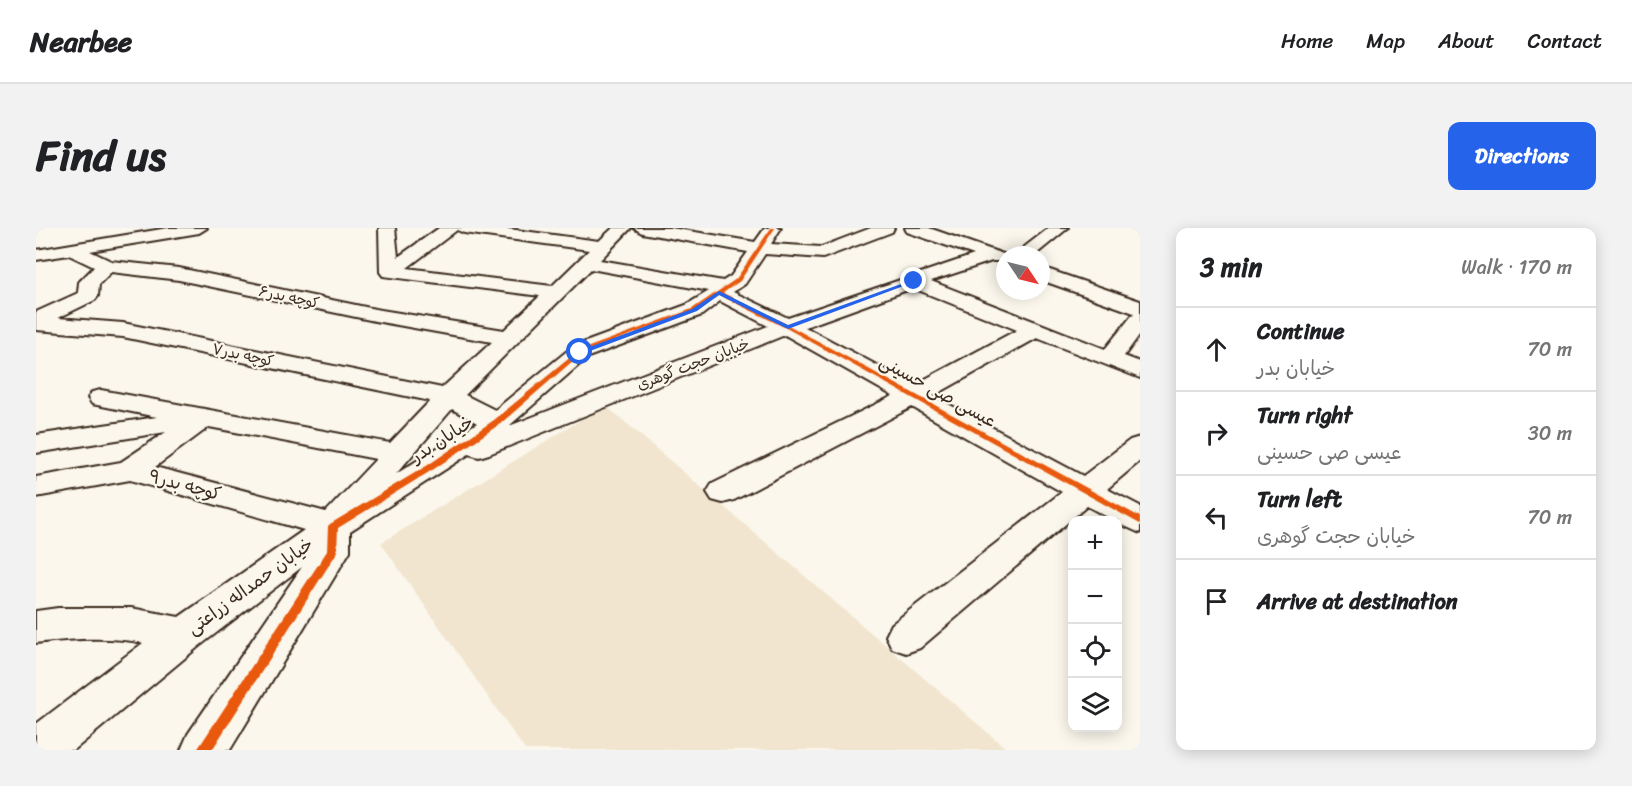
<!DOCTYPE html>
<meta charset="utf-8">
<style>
:root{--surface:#fff;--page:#f2f2f2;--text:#202124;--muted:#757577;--line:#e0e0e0;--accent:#2563eb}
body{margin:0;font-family:Sriracha,"Playpen Sans Arabic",sans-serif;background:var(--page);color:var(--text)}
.controls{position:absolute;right:18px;bottom:18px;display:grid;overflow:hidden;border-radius:12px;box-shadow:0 3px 15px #0003}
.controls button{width:54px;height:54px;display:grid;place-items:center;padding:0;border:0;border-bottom:2px solid var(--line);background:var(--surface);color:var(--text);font:30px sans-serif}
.compass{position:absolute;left:960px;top:18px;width:54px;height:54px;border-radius:50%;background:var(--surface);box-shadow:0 3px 15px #0003;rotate:125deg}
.stop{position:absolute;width:18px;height:18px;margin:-14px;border:4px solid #2563eb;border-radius:50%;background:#fff}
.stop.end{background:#2563eb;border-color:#fff;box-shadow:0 2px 6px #0008}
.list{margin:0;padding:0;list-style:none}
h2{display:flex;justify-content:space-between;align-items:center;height:78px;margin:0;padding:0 24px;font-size:26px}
h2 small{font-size:20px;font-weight:400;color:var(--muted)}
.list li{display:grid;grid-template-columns:39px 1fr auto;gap:18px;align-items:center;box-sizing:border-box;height:84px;padding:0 24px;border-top:2px solid var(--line)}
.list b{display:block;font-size:22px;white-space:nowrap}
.list p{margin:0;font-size:20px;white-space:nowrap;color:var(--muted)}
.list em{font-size:20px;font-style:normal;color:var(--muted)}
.icon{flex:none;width:33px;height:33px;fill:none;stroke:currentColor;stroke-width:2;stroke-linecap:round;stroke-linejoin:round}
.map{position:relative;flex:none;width:1104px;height:522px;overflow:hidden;border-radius:12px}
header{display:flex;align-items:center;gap:36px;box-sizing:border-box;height:84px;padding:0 30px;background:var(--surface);border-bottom:2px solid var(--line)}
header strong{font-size:28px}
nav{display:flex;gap:33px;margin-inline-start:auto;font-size:21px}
.intro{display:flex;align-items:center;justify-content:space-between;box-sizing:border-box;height:144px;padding:0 36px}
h1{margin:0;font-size:42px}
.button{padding:15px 27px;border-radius:12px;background:var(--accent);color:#fff;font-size:21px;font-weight:700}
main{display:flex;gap:36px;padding:0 36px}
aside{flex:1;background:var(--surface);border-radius:12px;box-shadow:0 3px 15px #0003}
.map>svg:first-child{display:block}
</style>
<header>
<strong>Nearbee</strong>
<nav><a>Home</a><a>Map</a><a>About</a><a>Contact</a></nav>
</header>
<div class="intro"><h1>Find us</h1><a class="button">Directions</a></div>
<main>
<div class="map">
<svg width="1104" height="522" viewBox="0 0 1104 522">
<rect width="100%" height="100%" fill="#fbf7ec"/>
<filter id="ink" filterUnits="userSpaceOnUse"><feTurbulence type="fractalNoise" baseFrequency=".0167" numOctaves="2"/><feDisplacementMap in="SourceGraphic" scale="12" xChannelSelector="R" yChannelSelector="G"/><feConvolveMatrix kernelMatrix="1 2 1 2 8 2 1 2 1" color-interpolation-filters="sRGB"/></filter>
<g filter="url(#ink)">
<polygon fill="#f1e5cf" points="569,177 972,522 489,522 345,315"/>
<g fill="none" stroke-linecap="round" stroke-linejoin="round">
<defs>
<g id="minor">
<path d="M132,0h39l-8,5 -109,18 21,10 68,7 196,41 129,21 36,-34 -157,-20 -3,-4 -1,-44h16l3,29 41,-29h62l98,13 14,-13h18l-31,32 123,21 8,-5 17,-24 -106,-19 -8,-5h37l84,14 10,-14h16l-10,16 50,3 50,-19h23l-2,4 -69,26 -58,-4 -20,30 -12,8 55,26 186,-63 -67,-23 -2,-4h24l77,27 -2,6h-12l-61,20 174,68 29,-36 -93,-33v-13l99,34v33l-16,22 16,6v16l-103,-40 -104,58 150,80 47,-36 10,-3v24l-33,28 33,17v27l-22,-10v-3h-5l-26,-14 -167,142 -14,5 -14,-5 -6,-12 6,-12 170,-132 -150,-85 -178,93 -11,3 -11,-3 -5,-8 5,-8 181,-88 -108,-61 -296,119 -10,3 -10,-3 -119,77v20l-120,199h-49l7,-16 114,-167 -104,80 -124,103h-38v-26l107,-81c-33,-7 -74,-4 -107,0v-32l22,-3h73l48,9 125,-87 -174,-50 -94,17v-20l85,-15 45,-30 -130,21v-18l121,-18 -65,-13 -4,-6 4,-6 9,-2 289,53 40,-42 -307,-64 -87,-7v-18l42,-19 1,-11 15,-15 -25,-12 -33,5v-10zM421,2l7,3 125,17 -37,36 -145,-18zM555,41l118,22 -23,14 -114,42 -77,63 -30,-15zM75,44l68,8 196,41 117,21 -50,46 -319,-65 -65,-5 37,-18 3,-4 1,-12zM877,60l104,42 -103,55 -109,-58zM684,73l48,25 -259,100 79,-69 114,-42zM416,181l25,14 -81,51zM173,199l167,32 -50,53 -171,-45z"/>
<polygon points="1013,0 1032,0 999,27 978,27"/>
</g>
</defs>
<use href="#minor" stroke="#3b2a1e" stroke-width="4"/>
<use href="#minor" fill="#fbf7ec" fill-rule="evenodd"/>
<defs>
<polygon id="cycleway" points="735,0 739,0 704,53 687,65 754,98 1104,289 1104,296 750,100 683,67 660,83 546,125 464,196 398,241 302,300 301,323 300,326 176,522 161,522 291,323 292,298 294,296 392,237 458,192 542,123 656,81 700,51"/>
</defs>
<use href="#cycleway" stroke="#fbf7ec" stroke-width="4"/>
<use href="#cycleway" fill="#e8590c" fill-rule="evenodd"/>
</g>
</g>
<polygon fill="#2563eb" points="876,52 881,53 752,101 683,67 661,83 546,126 540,124 656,81 683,63 752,97"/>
<g text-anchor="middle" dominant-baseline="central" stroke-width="4.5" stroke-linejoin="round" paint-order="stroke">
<g font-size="15" fill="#3b2a1e" stroke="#fbf7ec">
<text transform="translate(253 69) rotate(12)">کوچه بدر۶</text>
<text transform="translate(207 127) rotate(12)">کوچه بدر۷</text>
<text transform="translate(657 136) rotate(-21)">خیابان حجت گوهری</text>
</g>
<g font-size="18" fill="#3b2a1e" stroke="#fbf7ec">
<text transform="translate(902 163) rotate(29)">عیسی صی حسینی</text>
<text transform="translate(406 211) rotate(-33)">خیابان بدر</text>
<text transform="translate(149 257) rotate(15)">کوچه بدر۹</text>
<text transform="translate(214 358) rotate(-36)">خیابان حمداله زراعتی</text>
</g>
</g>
</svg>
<div class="controls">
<button>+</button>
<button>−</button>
<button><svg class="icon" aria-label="locate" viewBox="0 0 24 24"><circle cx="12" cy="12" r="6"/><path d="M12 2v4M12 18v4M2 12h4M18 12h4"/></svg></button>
<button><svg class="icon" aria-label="layers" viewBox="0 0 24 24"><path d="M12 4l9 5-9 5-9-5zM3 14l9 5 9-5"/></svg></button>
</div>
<svg class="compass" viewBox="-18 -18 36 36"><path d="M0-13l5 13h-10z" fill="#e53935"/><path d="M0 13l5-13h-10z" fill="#757577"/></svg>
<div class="stop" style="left:544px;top:124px"></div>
<div class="stop end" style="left:878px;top:53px"></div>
</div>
<aside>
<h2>3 min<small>Walk · 170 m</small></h2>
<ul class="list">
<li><svg class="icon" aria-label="ahead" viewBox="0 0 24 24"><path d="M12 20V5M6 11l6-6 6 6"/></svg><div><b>Continue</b><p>خیابان بدر</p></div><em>70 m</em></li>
<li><svg class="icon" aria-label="right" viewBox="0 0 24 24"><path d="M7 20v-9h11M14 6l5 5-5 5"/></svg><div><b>Turn right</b><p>عیسی صی حسینی</p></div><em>30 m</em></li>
<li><svg class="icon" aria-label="left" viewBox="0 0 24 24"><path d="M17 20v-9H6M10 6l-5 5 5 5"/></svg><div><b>Turn left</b><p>خیابان حجت گوهری</p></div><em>70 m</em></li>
<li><svg class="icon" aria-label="arrive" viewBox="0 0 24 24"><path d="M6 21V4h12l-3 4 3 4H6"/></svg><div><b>Arrive at destination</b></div></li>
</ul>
</aside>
</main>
